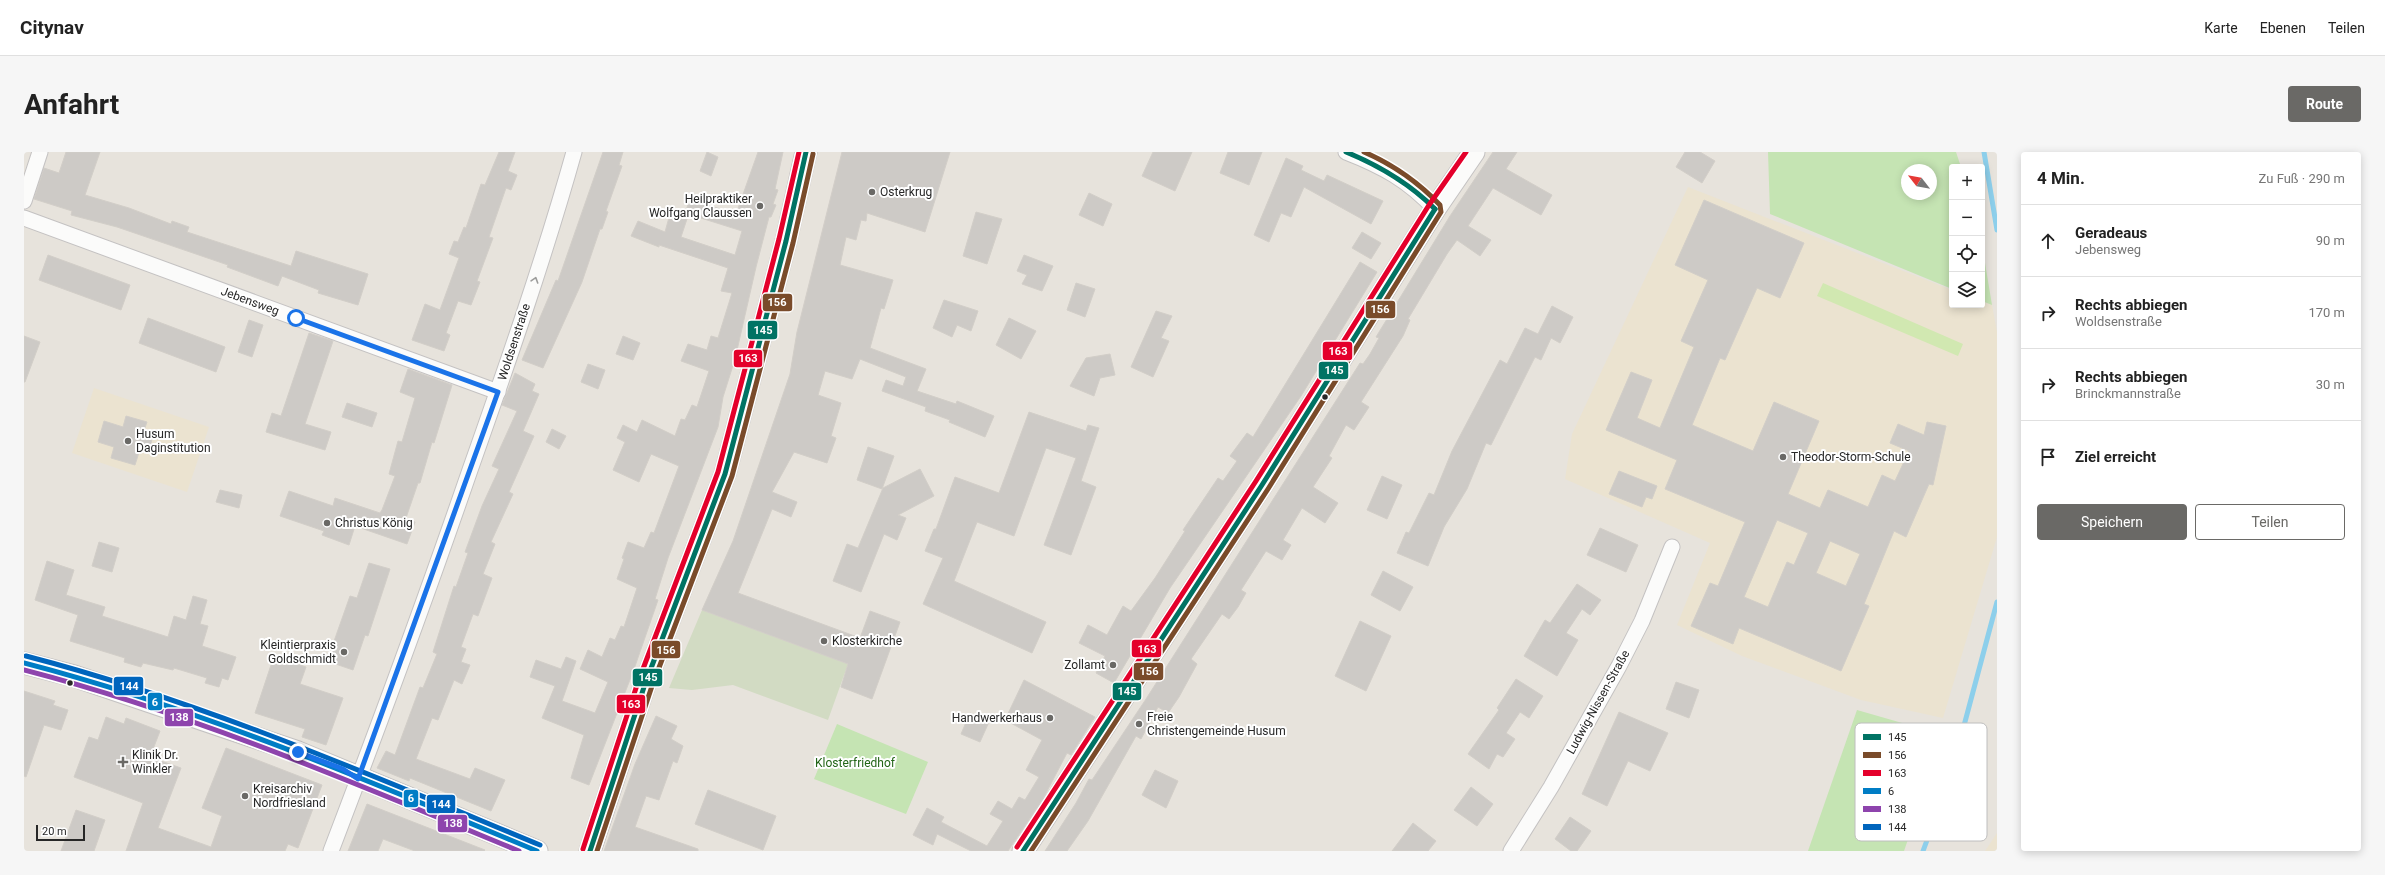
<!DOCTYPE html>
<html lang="de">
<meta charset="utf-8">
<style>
:root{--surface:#fff;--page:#f6f6f6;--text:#222;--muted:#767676;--line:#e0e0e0;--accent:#6a6966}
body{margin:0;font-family:Roboto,sans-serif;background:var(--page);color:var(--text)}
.controls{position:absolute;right:12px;top:12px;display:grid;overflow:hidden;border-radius:4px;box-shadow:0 2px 10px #0003}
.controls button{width:36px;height:36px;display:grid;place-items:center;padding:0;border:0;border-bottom:1px solid var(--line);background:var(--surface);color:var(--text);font:20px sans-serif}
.compass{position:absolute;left:1877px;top:12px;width:36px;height:36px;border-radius:50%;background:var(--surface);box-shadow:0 2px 10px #0003;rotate:301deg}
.scale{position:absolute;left:12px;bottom:10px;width:49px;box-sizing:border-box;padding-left:4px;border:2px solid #272727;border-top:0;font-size:11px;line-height:14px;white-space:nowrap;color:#272727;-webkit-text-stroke:3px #fff;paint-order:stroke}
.stop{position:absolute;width:12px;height:12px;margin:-9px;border:3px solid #1a73e8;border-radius:50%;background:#fff}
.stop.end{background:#1a73e8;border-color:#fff;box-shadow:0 1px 4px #0008}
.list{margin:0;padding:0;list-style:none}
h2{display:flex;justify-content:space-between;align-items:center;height:52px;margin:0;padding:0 16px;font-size:17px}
h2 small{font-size:13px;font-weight:400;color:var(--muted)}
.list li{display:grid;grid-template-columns:26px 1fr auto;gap:12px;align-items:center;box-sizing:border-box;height:72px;padding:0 16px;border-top:1px solid var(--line)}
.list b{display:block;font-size:15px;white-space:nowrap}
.list p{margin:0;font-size:13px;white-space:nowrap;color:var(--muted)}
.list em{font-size:13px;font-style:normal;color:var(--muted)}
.actions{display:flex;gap:8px;padding:12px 16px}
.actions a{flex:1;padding:9px 0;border:1px solid var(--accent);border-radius:4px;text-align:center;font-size:14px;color:var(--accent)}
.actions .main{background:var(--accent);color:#fff}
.icon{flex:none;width:22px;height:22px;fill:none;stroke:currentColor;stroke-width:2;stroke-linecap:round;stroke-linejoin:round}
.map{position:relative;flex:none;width:1973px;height:699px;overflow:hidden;border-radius:4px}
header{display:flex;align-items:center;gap:24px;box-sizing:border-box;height:56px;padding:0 20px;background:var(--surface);border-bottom:1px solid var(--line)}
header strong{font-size:19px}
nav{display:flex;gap:22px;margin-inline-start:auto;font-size:14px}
.intro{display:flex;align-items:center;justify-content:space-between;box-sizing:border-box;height:96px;padding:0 24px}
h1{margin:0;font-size:28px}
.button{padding:10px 18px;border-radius:4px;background:var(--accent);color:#fff;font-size:14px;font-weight:700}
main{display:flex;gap:24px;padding:0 24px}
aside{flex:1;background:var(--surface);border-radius:4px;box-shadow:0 2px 10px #0003}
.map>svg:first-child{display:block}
</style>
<header>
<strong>Citynav</strong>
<nav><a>Karte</a><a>Ebenen</a><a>Teilen</a></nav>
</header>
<div class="intro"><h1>Anfahrt</h1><a class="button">Route</a></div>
<main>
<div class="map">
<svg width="1973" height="699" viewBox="0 0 1973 699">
<rect width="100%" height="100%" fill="#e7e3dc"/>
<g fill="#ebe3d0">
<polygon points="1664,35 1928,138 1928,153 1958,153 1958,149 1968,153 1973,180 1973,385 1919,566 1837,548 1718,504 1653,473 1686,391 1541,327 1548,282"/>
<polygon points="70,236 185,275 163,340 48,301"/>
<polygon points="1973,681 1973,699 1961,699"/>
</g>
<g fill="#c5e4b3" fill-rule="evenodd">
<path d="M1744,0h188l5,15h-9v122l-182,-75zM1883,18h24v24h-24z"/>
<polygon points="1958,93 1968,153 1958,149"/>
<polygon points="1833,558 1920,583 1880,699 1784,699"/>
<polygon points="813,572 904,610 882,662 790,627"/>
</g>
<polygon fill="#d2dbc3" points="678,458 824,512 804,568 709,533 668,538 645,536"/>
<polygon fill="#d1e8b1" points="1799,131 1939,192 1934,204 1793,144"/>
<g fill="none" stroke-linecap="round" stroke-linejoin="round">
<g stroke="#8dcfeb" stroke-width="5">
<polyline points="1960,0 1973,78"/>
<polyline points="1899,699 1926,626 1973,450"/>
</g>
</g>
<g fill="#cdcac6" stroke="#d2cec8" fill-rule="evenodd">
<polygon points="42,0 76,0 61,43 105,56 147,72 148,69 165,75 163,80 267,114 272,99 344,122 334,153 294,141 295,138 258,124 254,134 203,115 204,113 93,75 47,63 48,59 10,47 20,16 35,21"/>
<polygon points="475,0 491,0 484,19 493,23 487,38 482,36 465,85 469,86 453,129 456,130 447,153 434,149 422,181 426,183 420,199 388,188 401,152 416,158 435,106 425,102 430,89 434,90 440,75 442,76 457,32 461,33"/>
<polygon points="579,0 599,0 595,13 598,14 582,59 584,60 578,77 576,77 558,130 519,216 498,208 532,128 534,129"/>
<polygon points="683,0 694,5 687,24 676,19"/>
<polygon points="734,0 759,0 751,37 754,38 749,52 752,53 747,65 745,65 732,115 711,207 699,245 694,275 644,406 631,447 634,448 609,520 565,633 547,626 560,583 518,566 531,534 506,525 512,508 537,517 542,505 552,509 538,549 571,561 584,530 556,517 564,498 578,505 586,486 591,488 597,474 600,475 613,436 593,427 600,407 598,406 604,390 620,396 627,380 630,381 655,314 627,302 615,330 589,318 601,290 593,286 599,273 613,280 618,268 651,284 657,267 661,268 668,253 673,255 685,219 657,209 664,192 683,198 687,184 694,186 708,141 697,139 704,116 635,93 635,95 607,84 614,69 641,80 647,58 664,64 657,85 711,103 718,79 661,61 666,47 712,62"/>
<polygon points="818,0 926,0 901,80 843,61 842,69 837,68 832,88 822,85 816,113 869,128 860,157 857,156 846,196 902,217 893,239 932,252 933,249 970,264 961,285 925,270 926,268 901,259 902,255 858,239 862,228 879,234 882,225 836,207 828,227 801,219 794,243 817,251 807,284 812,286 803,311 770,300 748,340 773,350 767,365 748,357 714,441 836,486 846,459 876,470 848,547 817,535 824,512 678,458 709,389 766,222 773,180"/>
<polygon points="1129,0 1168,0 1151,39 1118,24"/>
<polygon points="1204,0 1238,0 1225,33 1196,21"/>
<polygon points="1469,0 1493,0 1482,17 1528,43 1517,63 1469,36 1444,74 1467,88 1456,104 1433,88 1423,102 1384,167 1386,168 1379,184 1337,250 1345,255 1330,278 1322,273 1305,304 1308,306 1289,335 1314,351 1301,371 1278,356 1259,388 1267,393 1258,408 1242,399 1217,438 1222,441 1214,455 1205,467 1198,462 1167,507 1173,512 1155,545 1144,561 1134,555 1117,587 1112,584 1064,669 1043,699 1021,699 1052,651 1065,627 1068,628 1122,547 1336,211 1339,212 1346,202 1355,186 1352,185 1426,64"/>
<polygon points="1661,0 1676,0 1691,9 1678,31 1652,15"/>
<polygon points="1262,6 1279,14 1277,18 1300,29 1303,23 1359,49 1347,72 1280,35 1267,65 1257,61 1245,90 1230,83"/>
<polygon points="1065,41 1088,52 1079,74 1055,63"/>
<path d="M1680,48l100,43 -24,55 -23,-10 -32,72 -5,-2 -28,67 61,26 21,-49 45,19 -31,73 32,14 8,-18 40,17 14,-32 13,6 14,-30 -19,-8 8,-19 26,11 3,-13 19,4 -13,59 -4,-1 -23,53 -12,-6 -30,73 5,2 -28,65 -102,-43 -6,16 -42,-18 19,-43 8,3 27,-64 -80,-33 12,-29 -71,-30 25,-58 21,8 -15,38 23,10 34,-81 -13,-6 27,-61 -33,-15zM1753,368l31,13 -14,32 -7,-3 -19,45 -24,-10zM1806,389l30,13 -14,32 -30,-13z"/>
<polygon points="952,60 978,67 963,112 939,104"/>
<polygon points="1338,80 1357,91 1347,107 1328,96"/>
<polygon points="24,103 106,133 97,158 15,128"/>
<polygon points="1000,103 1029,114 1018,139 998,132 1003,123 993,119"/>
<polygon points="1336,110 1353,120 1277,244 1146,436 1090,531 1072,521 1081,504 1055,491 1064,473 1083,483 1099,454 1107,459 1131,426 1161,379 1159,378 1194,326 1199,329 1213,309 1206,304 1223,281 1229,285"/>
<polygon points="1052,131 1071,137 1061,165 1043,158"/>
<polygon points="920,148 954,159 947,179 933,173 928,185 909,176"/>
<polygon points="1528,154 1549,165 1536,191 1527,186 1517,208 1511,205 1467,293 1462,291 1443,337 1420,375 1404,414 1373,401 1382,380 1385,381 1405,341 1410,343 1428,299 1476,208 1483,212 1501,176 1514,182"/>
<polygon points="1132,159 1148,164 1137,186 1145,189 1129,225 1107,215"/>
<polygon points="124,166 201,195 192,220 115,191"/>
<polygon points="985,166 1012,179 997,207 972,193"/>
<polygon points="225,168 239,173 228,205 214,200"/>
<polygon points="285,181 309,189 281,272 307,280 301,298 242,280 248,261 257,264"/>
<polygon points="0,184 16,190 1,230 0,230"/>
<polygon points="599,184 616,191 609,208 592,202"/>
<polygon points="1086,202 1091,223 1076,226 1070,244 1046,234 1062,206"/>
<polygon points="564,212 581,218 574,237 557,230"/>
<polygon points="384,217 428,233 410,291 408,290 396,331 394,331 382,366 391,370 383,392 331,374 325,393 298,383 300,379 256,364 265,339 309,354 311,346 356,361 358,358 371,324 365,322 374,289 378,290 391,246 376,240"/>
<polygon points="491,221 511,232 508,239 515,242 499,279 510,284 485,340 489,342 467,390 471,392 459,422 468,426 454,464 449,462 437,495 442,497 437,510 446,513 438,532 430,528 414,568 408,566 392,607 446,627 451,616 481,628 467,659 386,626 385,629 353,616 362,599 371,603 396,535 399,536 413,502 409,500 430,434 432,435 444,401 441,400 458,354 475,317 468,314 493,259 478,253"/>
<polygon points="323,251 353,261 348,275 318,265"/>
<polygon points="1005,260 1062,279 1064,273 1075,276 1057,329 1072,335 1047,403 1020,393 1052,306 1022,296 990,384 953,370 930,429 1022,470 1008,501 899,452 919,406 901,399 910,377 912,377 931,325 975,341"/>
<polygon points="102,264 123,270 118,284 128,287 125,300 116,297 111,313 87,306 90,295 74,290 80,269 99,275"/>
<polygon points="528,277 542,284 535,297 522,290"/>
<polygon points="844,295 870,304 858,337 833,328"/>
<polygon points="896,317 910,344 874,363 882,366 873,388 860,382 837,440 809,429 823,392 834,396 859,336"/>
<polygon points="1595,319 1633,334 1628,347 1622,345 1618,355 1585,342"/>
<polygon points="1358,324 1378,333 1363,367 1343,358"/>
<polygon points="196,338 218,343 215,356 192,350"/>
<polygon points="1576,376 1614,393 1602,420 1563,403"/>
<polygon points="75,390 95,396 88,420 68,414"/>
<polygon points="23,409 50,418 42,443 81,455 78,464 144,485 150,464 162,468 169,444 183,448 176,472 184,474 178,494 212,505 204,528 198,526 195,535 181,531 183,526 150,516 149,518 119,511 117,515 100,510 101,506 46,489 54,463 11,448"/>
<polygon points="345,411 366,417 344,484 341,483 329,518 303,509 326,444 333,446"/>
<polygon points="1359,419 1389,435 1376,459 1347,443"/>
<polygon points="1553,432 1577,448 1566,463 1558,457 1542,481 1554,488 1533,524 1500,504 1521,468 1526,471"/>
<polygon points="1336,469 1367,484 1342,539 1311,524"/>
<polygon points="250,504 282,515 276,532 319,546 302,593 278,585 281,577 231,561"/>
<polygon points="1492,527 1519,544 1505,566 1496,560 1482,581 1491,587 1479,605 1473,602 1465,617 1444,602 1475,558 1473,556"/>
<polygon points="1000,528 1071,565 1047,603 1043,601 1019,647 984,699 947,699 913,682 909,693 889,683 903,656 920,665 917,670 963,694 979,669 966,662 974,649 988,657 995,645 1001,648 1015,625 1002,618 1018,588 981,568"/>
<polygon points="1652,530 1675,538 1665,566 1642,557"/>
<polygon points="0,539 31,549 29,553 44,558 37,578 20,573 2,625 0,624"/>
<polygon points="1595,560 1644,581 1626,619 1604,609 1583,654 1558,642"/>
<polygon points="946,561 965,570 956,590 937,582"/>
<polygon points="632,564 653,574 647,587 659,594 653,611 649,609 635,648 622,644 611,675 674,697 674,699 580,699 611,612"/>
<polygon points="82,565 100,572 102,566 136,579 126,605 157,616 134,676 187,695 198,664 178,656 202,596 298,633 274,696 264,692 261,699 102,699 119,651 50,625 65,585 74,588"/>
<polygon points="1131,618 1154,629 1142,656 1118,643"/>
<polygon points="1447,635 1469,652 1453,674 1430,658"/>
<polygon points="684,638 752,664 739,698 671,672"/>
<polygon points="343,652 461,698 460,699 391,699 359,687 354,699 324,699"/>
<polygon points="52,658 81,668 70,699 37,699"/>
<polygon points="1546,665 1567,679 1553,699 1547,699 1531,687"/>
<polygon points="1389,671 1412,689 1404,699 1368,699"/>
</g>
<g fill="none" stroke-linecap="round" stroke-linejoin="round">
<defs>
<g id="street">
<path d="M1322,0c36,14 62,28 89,57"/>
<polyline points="0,49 16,0"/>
<polyline points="0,66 474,240"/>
<path d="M307,699c48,-126 95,-253 139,-381 37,-105 74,-211 104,-318"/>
<polyline points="1487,699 1527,635 1595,514 1618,469 1648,395"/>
</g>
<g id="secondary">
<polyline points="0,511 50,524 274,600 513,699"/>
<polyline points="566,699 621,532 701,322 762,89 782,0"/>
<polyline points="999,699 1238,333 1411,57 1450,0"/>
</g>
</defs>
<use href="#street" stroke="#c4c2c2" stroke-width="17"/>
<use href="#secondary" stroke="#c4c2c2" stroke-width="23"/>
<use href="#street" stroke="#fbfbfa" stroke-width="15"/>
<use href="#secondary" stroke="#fbfbfa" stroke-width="21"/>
<defs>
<g id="bus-1">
<path d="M1322,0c34,14 63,31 89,57"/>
<polyline points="566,699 621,532 701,322 762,89 782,0"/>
<polyline points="999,699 1238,333 1411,57"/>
</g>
<g id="bus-2">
<polyline points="573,699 628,534 708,324 769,91 789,2"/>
<path d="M1007,699l237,-362 173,-277 -1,-7c-22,-23 -46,-40 -76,-53"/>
</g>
<g id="bus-3">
<polyline points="993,695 1232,329 1405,53 1442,0"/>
<polyline points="559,697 614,530 694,320 755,87 775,0"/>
</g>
<path id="bus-4" d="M0,511c177,46 345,118 513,188"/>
<path id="bus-5" d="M0,518c170,44 333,114 495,181"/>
<path id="bus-6" d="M2,504c177,46 345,119 514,189"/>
</defs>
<use href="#bus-1" stroke="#fff" stroke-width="8"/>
<use href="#bus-2" stroke="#fff" stroke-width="8"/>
<use href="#bus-3" stroke="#fff" stroke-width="8"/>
<use href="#bus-4" stroke="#fff" stroke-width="8"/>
<use href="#bus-5" stroke="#fff" stroke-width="8"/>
<use href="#bus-6" stroke="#fff" stroke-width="8"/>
<use href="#bus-1" stroke="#007364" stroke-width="5"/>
<use href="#bus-2" stroke="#7a4b2a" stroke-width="5"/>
<use href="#bus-3" stroke="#e4002b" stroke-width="5"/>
<use href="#bus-4" stroke="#007dc5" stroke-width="5"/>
<use href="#bus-5" stroke="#8e44ad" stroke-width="5"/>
<use href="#bus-6" stroke="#0065bd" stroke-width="5"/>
</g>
<defs><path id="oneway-chevron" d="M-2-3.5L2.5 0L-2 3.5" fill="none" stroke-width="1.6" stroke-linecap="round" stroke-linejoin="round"/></defs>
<use stroke="#9c9c9b" href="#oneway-chevron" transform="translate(511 128) rotate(-72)"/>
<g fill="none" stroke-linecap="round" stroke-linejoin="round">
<polyline stroke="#1a73e8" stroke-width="5" points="272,166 474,240 334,627 319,617 274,600"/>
</g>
<g fill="#6a6966" stroke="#fff" stroke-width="1.5">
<circle cx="848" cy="40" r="4"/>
<circle cx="736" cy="54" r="4"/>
<circle cx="104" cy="289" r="4"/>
<circle cx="1759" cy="305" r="4"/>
<circle cx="303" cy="371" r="4"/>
<circle cx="800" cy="489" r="4"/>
<circle cx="320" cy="500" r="4"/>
<circle cx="1089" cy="513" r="4"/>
<circle cx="1026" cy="566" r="4"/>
<circle cx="1115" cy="572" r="4"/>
<path d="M97 604h4v4h4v4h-4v4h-4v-4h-4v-4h4z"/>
<circle cx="221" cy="644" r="4"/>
</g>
<g fill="#272727" stroke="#fff" stroke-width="1.5">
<circle cx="1301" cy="245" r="3.5"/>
<circle cx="46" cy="531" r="3.5"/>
</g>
<g text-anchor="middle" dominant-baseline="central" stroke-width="4" stroke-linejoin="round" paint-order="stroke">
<g font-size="12" fill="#272727" stroke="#fff" text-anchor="start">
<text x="856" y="40">Osterkrug</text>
<text x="728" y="47" text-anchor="end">Heilpraktiker<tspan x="728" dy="14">Wolfgang Claussen</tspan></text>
<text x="112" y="282">Husum<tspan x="112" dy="14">Daginstitution</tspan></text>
<text x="1767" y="305">Theodor-Storm-Schule</text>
<text x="311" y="371">Christus König</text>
<text x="808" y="489">Klosterkirche</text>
<text x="312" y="493" text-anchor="end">Kleintierpraxis<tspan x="312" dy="14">Goldschmidt</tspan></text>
<text x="1081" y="513" text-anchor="end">Zollamt</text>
<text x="1123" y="565">Freie<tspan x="1123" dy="14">Christengemeinde Husum</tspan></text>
<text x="1018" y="566" text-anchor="end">Handwerkerhaus</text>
<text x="108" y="603">Klinik Dr.<tspan x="108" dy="14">Winkler</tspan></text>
<text x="229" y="637">Kreisarchiv<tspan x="229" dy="14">Nordfriesland</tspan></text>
</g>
<g font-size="12" fill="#272727" stroke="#fff">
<text transform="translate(226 149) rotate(20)">Jebensweg</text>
<text transform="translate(490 190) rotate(-72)">Woldsenstraße</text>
<text transform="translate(1574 550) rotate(-61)">Ludwig-Nissen-Straße</text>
</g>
<g font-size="12" fill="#236517" stroke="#fff">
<text x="831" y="611">Klosterfriedhof</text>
</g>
</g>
<rect x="1831" y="571" width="132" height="118" rx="6" fill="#fff" stroke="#bebebe" stroke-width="1"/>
<rect x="1839" y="582" width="18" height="6" fill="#007364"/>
<rect x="1839" y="600" width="18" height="6" fill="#7a4b2a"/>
<rect x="1839" y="618" width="18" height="6" fill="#e4002b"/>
<rect x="1839" y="636" width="18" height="6" fill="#007dc5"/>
<rect x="1839" y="654" width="18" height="6" fill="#8e44ad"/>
<rect x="1839" y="672" width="18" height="6" fill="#0065bd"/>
<g font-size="11" fill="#272727">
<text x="1864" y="589">145</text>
<text x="1864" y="607">156</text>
<text x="1864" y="625">163</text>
<text x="1864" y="643">6</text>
<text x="1864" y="661">138</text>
<text x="1864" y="679">144</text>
</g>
<g stroke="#fff" stroke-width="1.5">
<rect x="738" y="141" width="31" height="19" rx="4" fill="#7a4b2a"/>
<rect x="1341" y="148" width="31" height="19" rx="4" fill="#7a4b2a"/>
<rect x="723" y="168" width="31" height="20" rx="4" fill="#007364"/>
<rect x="1298" y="189" width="31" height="20" rx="4" fill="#e4002b"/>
<rect x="709" y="197" width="30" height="19" rx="4" fill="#e4002b"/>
<rect x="1294" y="209" width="31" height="19" rx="4" fill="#007364"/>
<rect x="1107" y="487" width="31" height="19" rx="4" fill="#e4002b"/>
<rect x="627" y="488" width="30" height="19" rx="4" fill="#7a4b2a"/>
<rect x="1109" y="510" width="31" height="19" rx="4" fill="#7a4b2a"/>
<rect x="608" y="516" width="31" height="19" rx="4" fill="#007364"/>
<rect x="89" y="524" width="31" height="20" rx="4" fill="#0065bd"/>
<rect x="1088" y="530" width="30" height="19" rx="4" fill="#007364"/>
<rect x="123" y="540" width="16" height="19" rx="4" fill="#007dc5"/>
<rect x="592" y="542" width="30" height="20" rx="4" fill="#e4002b"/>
<rect x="140" y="556" width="30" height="19" rx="4" fill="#8e44ad"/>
<rect x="379" y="637" width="16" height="19" rx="4" fill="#007dc5"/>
<rect x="402" y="642" width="30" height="20" rx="4" fill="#0065bd"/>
<rect x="413" y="662" width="31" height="19" rx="4" fill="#8e44ad"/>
</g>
<g font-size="11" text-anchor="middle" font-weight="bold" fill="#fff">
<text x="753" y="154">156</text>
<text x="1356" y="161">156</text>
<text x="739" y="182">145</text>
<text x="1314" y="203">163</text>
<text x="724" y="210">163</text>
<text x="1310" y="222">145</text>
<text x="1123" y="501">163</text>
<text x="642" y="502">156</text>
<text x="1125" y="523">156</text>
<text x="624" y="529">145</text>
<text x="105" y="538">144</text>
<text x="1103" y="543">145</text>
<text x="131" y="554">6</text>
<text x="607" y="556">163</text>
<text x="155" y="569">138</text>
<text x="387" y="650">6</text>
<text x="417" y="656">144</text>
<text x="429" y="675">138</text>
</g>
</svg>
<div class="controls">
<button>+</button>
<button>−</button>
<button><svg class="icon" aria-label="locate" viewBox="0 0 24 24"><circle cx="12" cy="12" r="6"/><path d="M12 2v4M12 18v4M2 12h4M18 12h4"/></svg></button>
<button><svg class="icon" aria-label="layers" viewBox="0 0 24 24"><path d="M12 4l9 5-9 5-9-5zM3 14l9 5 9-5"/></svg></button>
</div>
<svg class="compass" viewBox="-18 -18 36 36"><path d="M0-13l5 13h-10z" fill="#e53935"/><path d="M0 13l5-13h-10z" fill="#767676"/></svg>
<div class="scale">20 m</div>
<div class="stop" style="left:272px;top:166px"></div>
<div class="stop end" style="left:274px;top:600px"></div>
</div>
<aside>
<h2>4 Min.<small>Zu Fuß · 290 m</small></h2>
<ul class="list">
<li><svg class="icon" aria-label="ahead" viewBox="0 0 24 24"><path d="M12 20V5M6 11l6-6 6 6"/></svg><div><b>Geradeaus</b><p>Jebensweg</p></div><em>90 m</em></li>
<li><svg class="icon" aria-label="right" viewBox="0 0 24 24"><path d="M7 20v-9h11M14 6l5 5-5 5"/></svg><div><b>Rechts abbiegen</b><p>Woldsenstraße</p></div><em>170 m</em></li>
<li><svg class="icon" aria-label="right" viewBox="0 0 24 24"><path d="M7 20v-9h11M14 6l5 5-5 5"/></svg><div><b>Rechts abbiegen</b><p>Brinckmannstraße</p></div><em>30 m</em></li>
<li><svg class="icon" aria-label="arrive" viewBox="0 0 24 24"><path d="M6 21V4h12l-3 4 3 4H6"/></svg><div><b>Ziel erreicht</b></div></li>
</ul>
<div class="actions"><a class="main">Speichern</a><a>Teilen</a></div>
</aside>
</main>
